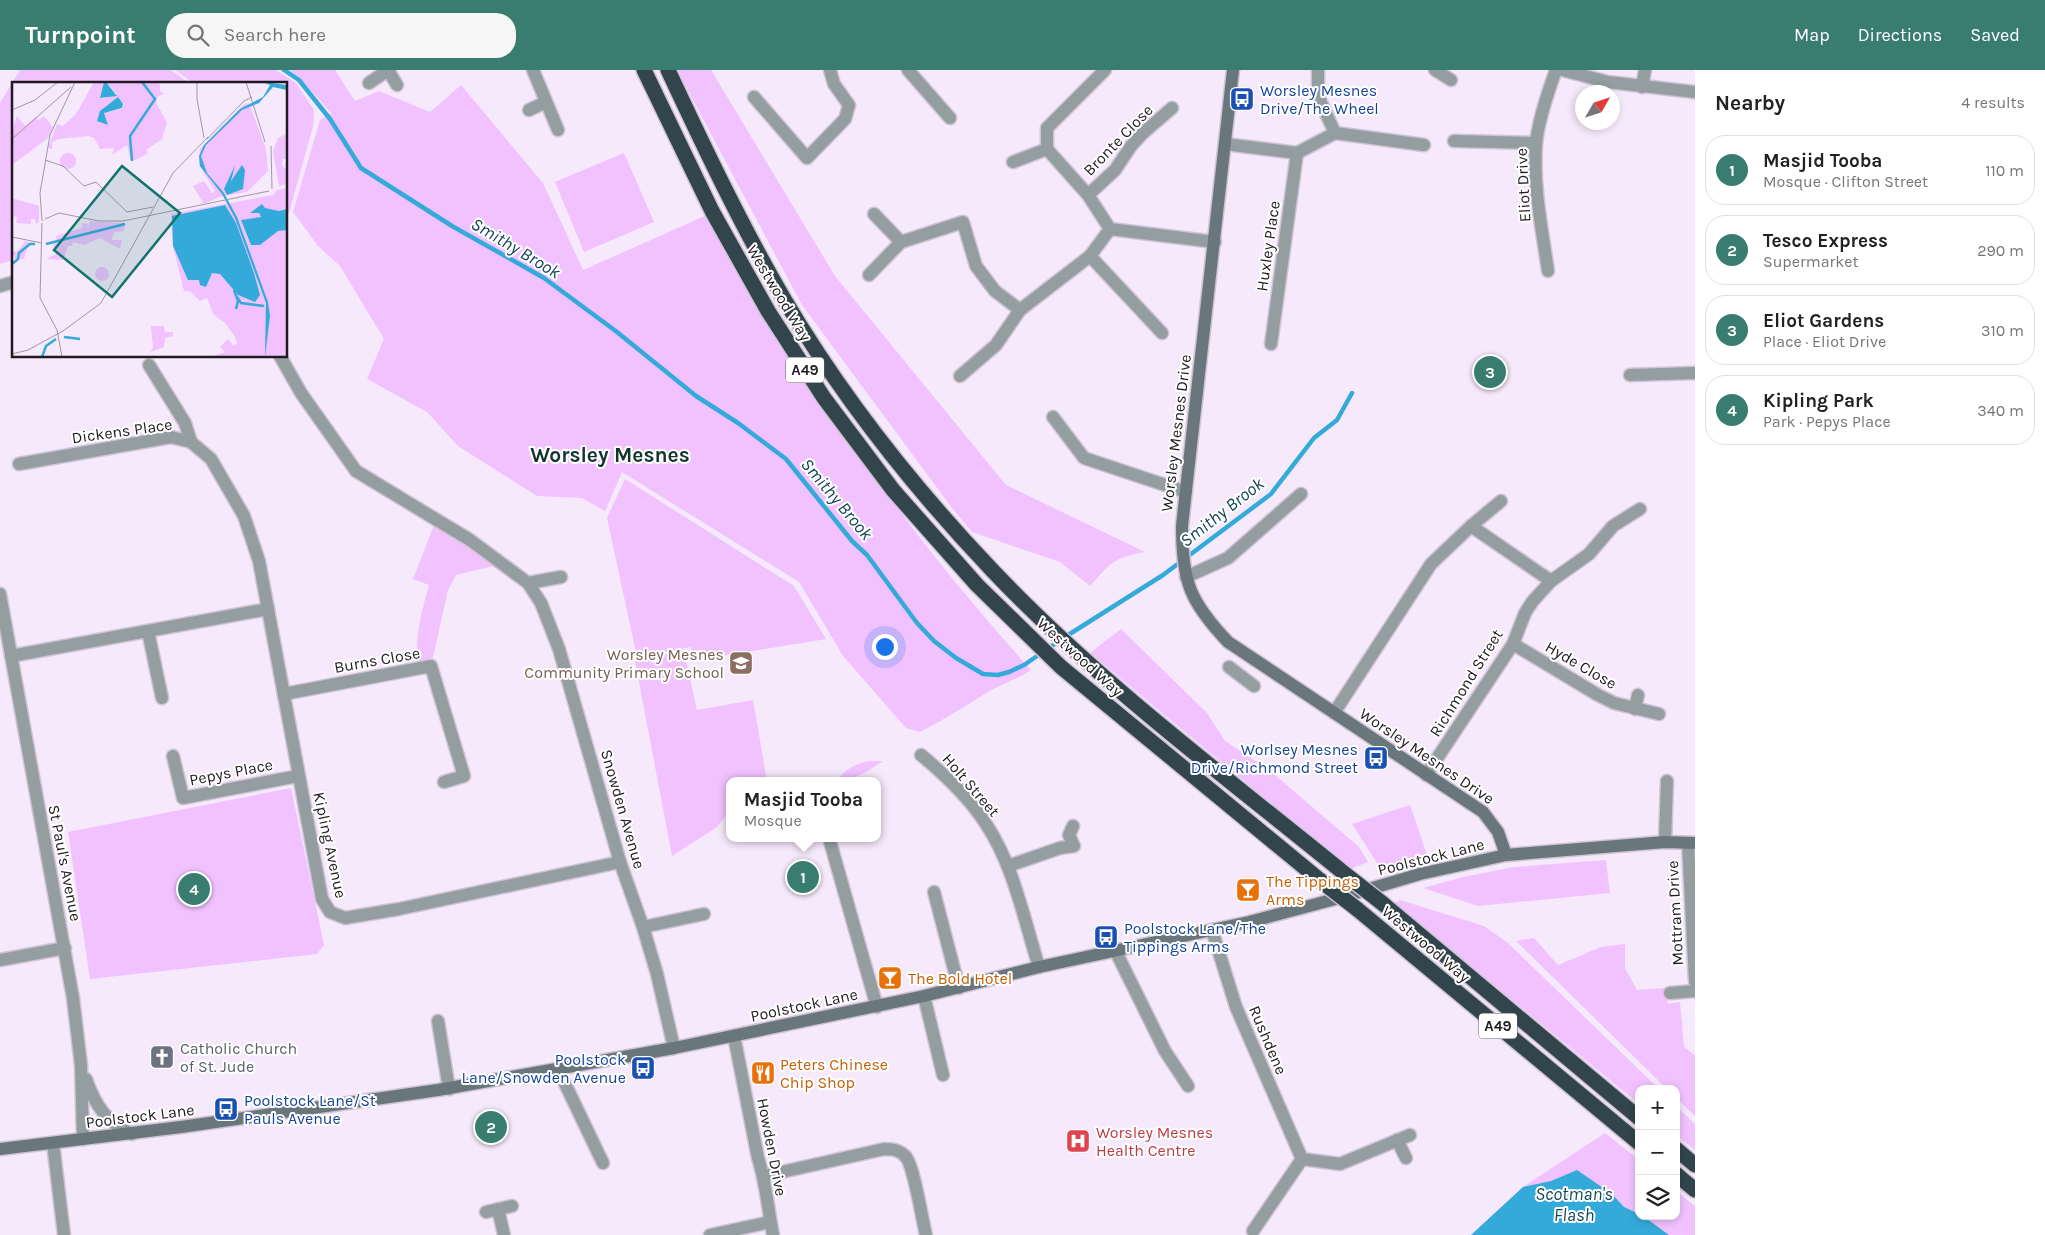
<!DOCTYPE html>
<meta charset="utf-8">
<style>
:root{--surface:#fff;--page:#f6f6f6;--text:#222;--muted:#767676;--line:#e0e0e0;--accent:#397d70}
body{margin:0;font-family:Karla,sans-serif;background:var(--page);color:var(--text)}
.controls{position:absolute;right:15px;bottom:15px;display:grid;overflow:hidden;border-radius:10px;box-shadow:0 2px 8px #0003}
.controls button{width:45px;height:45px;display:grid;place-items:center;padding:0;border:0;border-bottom:1px solid var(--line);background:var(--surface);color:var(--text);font:25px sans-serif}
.compass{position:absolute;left:1575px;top:15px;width:45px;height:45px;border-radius:50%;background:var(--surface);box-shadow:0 2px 8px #0003;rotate:51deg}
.you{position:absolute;left:884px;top:576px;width:18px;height:18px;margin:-12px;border:4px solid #fff;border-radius:50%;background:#1a73e8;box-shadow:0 0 0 8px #1a73e833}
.badge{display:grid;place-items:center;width:32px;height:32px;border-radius:50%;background:var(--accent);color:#fff;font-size:16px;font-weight:700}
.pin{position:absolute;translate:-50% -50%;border:2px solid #fff;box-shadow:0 1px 5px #0006}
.popup{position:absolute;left:726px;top:707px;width:155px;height:65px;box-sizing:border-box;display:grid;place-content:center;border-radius:10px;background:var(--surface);filter:drop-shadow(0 1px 4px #0005);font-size:16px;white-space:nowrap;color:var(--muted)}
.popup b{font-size:19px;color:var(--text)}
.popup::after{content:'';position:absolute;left:50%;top:100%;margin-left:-10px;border:10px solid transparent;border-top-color:var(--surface)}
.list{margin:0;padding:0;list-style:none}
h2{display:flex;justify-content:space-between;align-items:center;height:65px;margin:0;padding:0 20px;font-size:21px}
h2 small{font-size:16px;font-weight:400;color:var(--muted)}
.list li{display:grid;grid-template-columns:32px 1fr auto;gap:15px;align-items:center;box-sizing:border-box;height:70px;margin:0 10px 10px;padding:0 10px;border:1px solid var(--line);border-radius:20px}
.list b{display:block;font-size:19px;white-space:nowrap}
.list p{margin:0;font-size:16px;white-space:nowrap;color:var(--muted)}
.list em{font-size:16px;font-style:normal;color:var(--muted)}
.icon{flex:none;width:28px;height:28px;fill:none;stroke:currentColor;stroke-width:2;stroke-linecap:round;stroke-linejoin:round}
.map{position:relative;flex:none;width:1695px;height:1165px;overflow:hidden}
header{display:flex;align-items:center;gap:30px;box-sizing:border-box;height:70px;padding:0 25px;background:var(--accent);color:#fff}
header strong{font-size:24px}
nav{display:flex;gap:28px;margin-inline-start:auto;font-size:18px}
.search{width:350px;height:45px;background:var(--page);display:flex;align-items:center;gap:12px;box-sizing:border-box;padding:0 18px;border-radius:20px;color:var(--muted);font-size:19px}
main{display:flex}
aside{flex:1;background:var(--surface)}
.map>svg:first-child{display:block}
</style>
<header>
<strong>Turnpoint</strong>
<div class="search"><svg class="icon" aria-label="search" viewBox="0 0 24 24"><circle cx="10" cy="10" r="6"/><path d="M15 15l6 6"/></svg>Search here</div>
<nav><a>Map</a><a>Directions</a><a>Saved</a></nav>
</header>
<main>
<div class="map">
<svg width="1695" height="1165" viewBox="0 0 1695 1165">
<rect width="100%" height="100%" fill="#f6e9fb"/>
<g fill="#f1c2ff">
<polygon points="20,0 171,0 190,14 14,14 14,190 0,194 0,33"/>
<polygon points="176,0 276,0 296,13 314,40 313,56 289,143 286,144 286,14 194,14"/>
<path d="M289,0h46l20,31 24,-10 51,21 31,-27 82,98 40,87 124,-55c52,82 102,165 156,245 51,74 108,143 168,210 -13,9 -28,13 -41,21 -24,14 -46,29 -70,41l-14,-4 -63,-72 -44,-74 -177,-110 -17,39 -23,-13 -45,-2 -79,-50 -31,-34 -60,-33 17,-40 -44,-73 -22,-20 -25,-34 27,-92 11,-7 -31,-35z"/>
<path d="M677,0h34l124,206 171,209 139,67c-33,6 -34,11 -55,34l-30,-24 -88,-30 -20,-24 -150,-203z"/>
<polygon points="624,83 654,152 584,182 555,112"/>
<polygon points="625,409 794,516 826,569 691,591 691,577 637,587 607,448"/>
<path d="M436,450l66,44 -46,11 -8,15 -17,76 -13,2c-4,-29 3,-55 11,-83l-16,-6z"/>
<polygon points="1121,559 1207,643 1225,671 1269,700 1359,777 1368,792 1350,799 1090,583"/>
<polygon points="684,581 697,640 753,630 767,711 729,711 729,742 717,757 672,786 635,591"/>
<path d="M869,691h14c-14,10 -30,20 -47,20 9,-11 18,-17 33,-20z"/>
<polygon points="291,718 324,875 317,884 90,909 68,762"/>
<polygon points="1410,735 1427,785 1381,799 1352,754"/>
<polygon points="1606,790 1610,823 1478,836 1423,818 1463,807 1514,797"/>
<polygon points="1400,830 1484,856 1508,873 1659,1019 1639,1019 1639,1034 1394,833"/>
<polygon points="1534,868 1558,895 1601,877 1625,874 1625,898 1637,920 1665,918 1668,934 1680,932 1684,977 1695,985 1695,1046 1676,1028 1676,1019 1667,1019 1516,871"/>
<polygon points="1676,1036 1695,1054 1695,1080 1676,1065"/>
<polygon points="1605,1063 1639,1090 1639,1146 1676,1146 1676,1121 1695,1136 1695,1165 1471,1165 1523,1117"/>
</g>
<polygon fill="#34aadb" points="1577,1100 1612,1124 1624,1137 1639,1144 1639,1146 1643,1146 1669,1165 1471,1165 1523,1117 1551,1111"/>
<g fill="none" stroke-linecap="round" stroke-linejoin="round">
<g stroke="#34aadb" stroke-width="4.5">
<polyline points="284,0 299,10 330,49 361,98 452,156 544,208 617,262 696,326 738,353 786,389 852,471 867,485 917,553 934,571 956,588 983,604 998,605 1009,602 1024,595 1059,571"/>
<polyline points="1065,567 1163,505 1271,424 1314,368 1337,350 1352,323"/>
</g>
<defs>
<g id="street">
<polyline points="388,0 397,15"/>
<polyline points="533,0 558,60"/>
<polyline points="908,0 950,48"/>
<polyline points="1105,0 1047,58 1047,79 1088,125 1110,159 1215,172"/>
<polyline points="1318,0 1318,26 1335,63"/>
<polyline points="1435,0 1451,10"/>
<polyline points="1562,0 1608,12 1695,22"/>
<polyline points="369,13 388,0"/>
<polyline points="1642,17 1645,0"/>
<polyline points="754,27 807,88 845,49 849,35 834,14 830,0"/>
<polyline points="529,40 546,32"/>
<polyline points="1454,71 1536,73"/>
<polyline points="1225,74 1297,83 1335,63 1424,75"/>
<polyline points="1013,92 1047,79"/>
<polyline points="1088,125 1115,100 1131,76 1143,63 1172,38"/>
<polyline points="874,144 901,172 963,152 976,196 995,221 1020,240 1090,186 1110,159"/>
<polyline points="1090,186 1162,263"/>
<path d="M1548,201c-6,-42 -15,-84 -12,-127 2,-23 12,-52 20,-74"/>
<polyline points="869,205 901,172"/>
<polyline points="0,216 14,212"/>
<polyline points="1271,274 1297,83"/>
<polyline points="280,286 301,323 356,401 470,470 528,513 541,533 559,579 620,792 643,857 657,904 674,978"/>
<polyline points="149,295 185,353 191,372"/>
<polyline points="1630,305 1695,303"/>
<polyline points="960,306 996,275 1020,240"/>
<polyline points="1053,347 1084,388 1186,422"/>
<polyline points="19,394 171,367 191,372 211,389 244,446 259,491 322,829 330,842 345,848 399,839 620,792"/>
<polyline points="1471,456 1501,431"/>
<polyline points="1186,507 1228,488 1301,424"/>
<polyline points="528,513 561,507"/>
<polyline points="0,524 73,928 81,995 83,1069"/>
<polyline points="148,561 162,628"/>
<polyline points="1513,574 1598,625 1614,633 1659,644"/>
<polyline points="11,586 268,539"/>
<polyline points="1229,597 1254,616"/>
<polyline points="284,624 431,596 464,706 444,712"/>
<polyline points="1635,639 1638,625"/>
<polyline points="1334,643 1431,494 1471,456 1551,511"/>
<path d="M921,685c23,19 49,44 65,69 28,42 38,96 53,143"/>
<polyline points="173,686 183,728 298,706"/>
<polyline points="1426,705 1513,574 1525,543 1532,532 1551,511 1589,484 1613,456 1640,439"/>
<polyline points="829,768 877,937"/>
<polyline points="1665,772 1667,711"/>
<polyline points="1688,773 1695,911"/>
<polyline points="1008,796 1060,778 1074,776 1069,765 1073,756"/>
<polyline points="934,822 959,918"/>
<polyline points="643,857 704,844"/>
<polyline points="1212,860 1236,937 1302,1089 1340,1094 1410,1065"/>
<polyline points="1116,882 1165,981 1188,1016"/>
<polyline points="0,890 65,878"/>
<polyline points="1670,923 1695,921"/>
<polyline points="924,926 943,1005"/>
<polyline points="438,951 449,1019"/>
<path d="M734,966l24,122c8,25 10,51 15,77"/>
<polyline points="558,999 603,1093"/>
<path d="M86,1009c9,26 21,44 46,55"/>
<polyline points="1397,1070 1406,1088"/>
<polyline points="53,1073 64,1165"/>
<path d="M764,1106l120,-27c9,0 16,1 22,8 8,10 16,62 20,78"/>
<polyline points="498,1139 504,1165"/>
<polyline points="486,1142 512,1136"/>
<polyline points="1253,1161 1302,1089"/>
<polyline points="710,1165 770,1152"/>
</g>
<g id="secondary">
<path d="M1233,0l-51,456c0,56 8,76 46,116l255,170 15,20 8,23"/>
<polyline points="0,1079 181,1057 438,1020 674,978 924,926 1039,897 1249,852 1339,828 1420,804 1506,785 1665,772 1695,773"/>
</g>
<g id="highway">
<polyline points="644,0 712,141 768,241 824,328 893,420 977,515 1061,597 1321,811"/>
<path d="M668,0c36,77 73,155 116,229 58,98 130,189 208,271 106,112 234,207 353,304"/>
<polyline points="1382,833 1639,1048"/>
<polyline points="1357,839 1639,1073"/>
<polyline points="1676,1079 1695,1095"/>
<polyline points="1676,1104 1695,1120"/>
</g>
</defs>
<use href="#street" stroke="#cfc4d4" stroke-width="15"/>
<use href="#secondary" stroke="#cfc4d4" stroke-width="15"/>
<use href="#highway" stroke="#cfc4d4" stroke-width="18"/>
<use href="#street" stroke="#949ea1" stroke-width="12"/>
<use href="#secondary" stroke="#69777c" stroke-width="12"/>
<use href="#highway" stroke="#32454c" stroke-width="15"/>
<defs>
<g id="highway-bridge">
<polyline points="1345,804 1382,833"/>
<polyline points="1321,811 1357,839"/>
</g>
</defs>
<use href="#highway-bridge" stroke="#cfc4d4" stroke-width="18" stroke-linecap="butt"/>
<use href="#highway-bridge" stroke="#32454c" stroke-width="15"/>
</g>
<defs>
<symbol id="bus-square" viewBox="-11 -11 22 22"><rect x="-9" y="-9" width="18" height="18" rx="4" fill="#1a4fb4" stroke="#fff"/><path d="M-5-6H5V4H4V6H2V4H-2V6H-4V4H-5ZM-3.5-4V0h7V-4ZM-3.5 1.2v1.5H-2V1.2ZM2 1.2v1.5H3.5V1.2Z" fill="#fff"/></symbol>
<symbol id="school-square" viewBox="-11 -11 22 22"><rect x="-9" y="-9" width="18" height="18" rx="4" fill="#8d6e63" stroke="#fff"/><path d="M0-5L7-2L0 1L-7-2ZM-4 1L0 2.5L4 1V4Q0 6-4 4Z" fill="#fff"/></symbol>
<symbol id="bar-square" viewBox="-11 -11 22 22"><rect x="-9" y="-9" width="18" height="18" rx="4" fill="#e8710a" stroke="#fff"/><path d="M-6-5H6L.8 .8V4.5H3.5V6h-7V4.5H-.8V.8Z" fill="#fff"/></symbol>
<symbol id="church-square" viewBox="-11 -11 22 22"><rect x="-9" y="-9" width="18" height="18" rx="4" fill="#6b7280" stroke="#fff"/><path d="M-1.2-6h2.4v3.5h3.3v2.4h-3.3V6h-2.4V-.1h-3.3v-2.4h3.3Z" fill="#fff"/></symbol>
<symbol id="restaurant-square" viewBox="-11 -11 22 22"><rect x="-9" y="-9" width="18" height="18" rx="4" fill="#e8710a" stroke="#fff"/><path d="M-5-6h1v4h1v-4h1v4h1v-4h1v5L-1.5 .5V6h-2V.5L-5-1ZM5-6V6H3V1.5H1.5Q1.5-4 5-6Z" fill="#fff"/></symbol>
<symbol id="hospital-square" viewBox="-11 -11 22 22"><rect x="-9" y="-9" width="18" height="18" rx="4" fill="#e0444e" stroke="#fff"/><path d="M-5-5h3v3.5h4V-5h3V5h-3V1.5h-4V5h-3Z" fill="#fff"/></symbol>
</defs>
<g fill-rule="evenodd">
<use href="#bus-square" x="1228" y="15" width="28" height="28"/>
<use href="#school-square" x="727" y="579" width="28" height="28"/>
<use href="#bus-square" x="1362" y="674" width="28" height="28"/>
<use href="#bar-square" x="1234" y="806" width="28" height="28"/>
<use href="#bus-square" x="1092" y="853" width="28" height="28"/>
<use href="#bar-square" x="876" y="894" width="28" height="28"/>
<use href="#church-square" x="148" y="973" width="28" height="28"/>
<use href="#bus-square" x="629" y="984" width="28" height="28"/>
<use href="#restaurant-square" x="749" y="989" width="28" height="28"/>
<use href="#bus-square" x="212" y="1025" width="28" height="28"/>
<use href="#hospital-square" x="1064" y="1057" width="28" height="28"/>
</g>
<g text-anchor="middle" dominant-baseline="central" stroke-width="4" stroke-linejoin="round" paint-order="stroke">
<g fill="#fff" stroke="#635f64" stroke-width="1">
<rect x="786" y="287.5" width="38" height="25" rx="4"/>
<rect x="1479" y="943.5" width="38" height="25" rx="4"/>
</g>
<g font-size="15" font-weight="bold" fill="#201b21">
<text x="805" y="300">A49</text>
<text x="1498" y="956">A49</text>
</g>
<g font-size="16" fill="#164399" stroke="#fff" text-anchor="start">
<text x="1260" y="20">Worsley Mesnes<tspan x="1260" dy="18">Drive/The Wheel</tspan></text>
<text x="1358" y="679" text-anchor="end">Worlsey Mesnes<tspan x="1358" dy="18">Drive/Richmond Street</tspan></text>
<text x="1124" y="858">Poolstock Lane/The<tspan x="1124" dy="18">Tippings Arms</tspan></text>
<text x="626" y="989" text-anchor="end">Poolstock<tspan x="626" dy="18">Lane/Snowden Avenue</tspan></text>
<text x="244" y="1030">Poolstock Lane/St<tspan x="244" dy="18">Pauls Avenue</tspan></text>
</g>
<g font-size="16" fill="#201b21" stroke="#fff">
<text transform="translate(1118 70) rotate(-46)">Bronte Close</text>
<text transform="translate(1523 115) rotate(-93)">Eliot Drive</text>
<text transform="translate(1268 176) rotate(-82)">Huxley Place</text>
<text transform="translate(779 223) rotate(59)">Westwood Way</text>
<text transform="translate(122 361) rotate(-8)">Dickens Place</text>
<text transform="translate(1176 363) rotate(-83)">Worsley Mesnes Drive</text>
<text transform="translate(1080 587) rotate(42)">Westwood Way</text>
<text transform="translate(377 590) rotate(-10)">Burns Close</text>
<text transform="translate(1581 595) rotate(30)">Hyde Close</text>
<text transform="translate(1466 613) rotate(-58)">Richmond Street</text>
<text transform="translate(1427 686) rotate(34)">Worsley Mesnes Drive</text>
<text transform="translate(231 702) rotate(-11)">Pepys Place</text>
<text transform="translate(971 715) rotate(49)">Holt Street</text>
<text transform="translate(623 739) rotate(74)">Snowden Avenue</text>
<text transform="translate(330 775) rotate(78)">Kipling Avenue</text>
<text transform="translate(1431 787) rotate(-14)">Poolstock Lane</text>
<text transform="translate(65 793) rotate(79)">St Paul's Avenue</text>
<text transform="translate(1675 843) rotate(-93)">Mottram Drive</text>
<text transform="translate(1426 874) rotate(40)">Westwood Way</text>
<text transform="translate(804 935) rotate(-12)">Poolstock Lane</text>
<text transform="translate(1268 970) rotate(67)">Rushdene</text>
<text transform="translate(140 1046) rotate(-7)">Poolstock Lane</text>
<text transform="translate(772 1077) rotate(79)">Howden Drive</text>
</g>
<g font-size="16" fill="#785e54" stroke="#fff" text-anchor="end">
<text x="724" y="584">Worsley Mesnes<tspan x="724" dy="18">Community Primary School</tspan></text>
</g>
<g font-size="16" fill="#c56008" stroke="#fff" text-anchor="start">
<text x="1266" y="811">The Tippings<tspan x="1266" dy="18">Arms</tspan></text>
<text x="908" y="908">The Bold Hotel</text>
<text x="780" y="994">Peters Chinese<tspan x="780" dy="18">Chip Shop</tspan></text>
</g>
<g font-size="16" fill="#5b616d" stroke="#fff" text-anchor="start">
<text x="180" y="978">Catholic Church<tspan x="180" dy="18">of St. Jude</tspan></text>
</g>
<g font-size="16" fill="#be3a42" stroke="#fff" text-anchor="start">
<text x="1096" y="1062">Worsley Mesnes<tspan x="1096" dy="18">Health Centre</tspan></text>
</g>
<g font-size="18" font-style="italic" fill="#154559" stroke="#fff">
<text transform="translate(516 178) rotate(31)">Smithy Brook</text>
<text transform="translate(837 429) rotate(50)">Smithy Brook</text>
<text transform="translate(1222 442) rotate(-38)">Smithy Brook</text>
<text x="1574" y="1124">Scotman's<tspan x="1574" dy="21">Flash</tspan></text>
</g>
<g font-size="21" font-weight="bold" fill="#13342d" stroke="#fff">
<text x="610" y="385">Worsley Mesnes</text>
</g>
</g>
<g transform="translate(12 12)">
<rect width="275" height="275" fill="#f6e9fb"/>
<path d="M82,0h10l-4,15 3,2 14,-5 -11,-12h52l2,3v6l4,3 -6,2 -2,7 11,19 -5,17 -16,11 2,3 -10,6 -7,2 -4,-16 -15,10 2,-7 -14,1 -6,-11 -5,-2 -31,3 -6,4v6l-4,-1 9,-24 6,2 13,-12zM105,16l7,6 -2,5 -18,4 4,12 -11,-4 3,-10zM237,21l17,46 2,22 -21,21 -25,4 -18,8 -11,-18 11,-5 8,12 3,-2 -16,-26 1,-16 43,-44zM5,34l8,10 11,-9 3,3 5,-4 9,11 -5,11 -36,27v-33zM275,52v25h-4l-1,6 5,5v14l-8,2 -6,-35 5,-13zM48 79a8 8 0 1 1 16 0a8 8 0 1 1-16 0ZM275,106v169h-76l14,-5 -5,-5 8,-8 5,6 4,-1 -2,-7 -10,-14 -11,-8 -7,-17 -7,3 -10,-10h-6l-11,-45 -2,-32 102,-19 4,-5zM0,116l27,8v16l-3,2 -1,-5h-4v5l-15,-1 1,-6 -5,-1zM78,139l35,2 -1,8 -9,1 -4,8h11l-2,9 -20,-11 -16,7 -11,-3 -1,4h-4l-5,14 -17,-1 10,-5 -3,-10 7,-3 -3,1 -1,-6 26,-8 1,-5 5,1 -1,6zM13,159l10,3h-7l-4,15h-9l-3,-7 7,-2zM83 192a7 7 0 1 1 14 0a7 7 0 1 1-14 0ZM139,244h13l1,6h8v4l-8,2 -1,9 -14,5 3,-5z" fill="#f1c2ff" fill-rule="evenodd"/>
<path d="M92,0h2l11,14 -17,2zM251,0l24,3v5l-14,-3 -14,16 -17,7 -36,35 -5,11 6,17 17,20 13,24 31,85 2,14 -5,41 1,-54 -31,-85 -13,-24 -22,-28 -1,-10 5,-11 36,-36 23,-12 7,-12zM106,15l5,7 -1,4 -18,5 4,12 -11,-4 3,-10zM223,83l-4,16 11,-16 3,5 -2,19 -16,6 -3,-6zM250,122l3,4 14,3 8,-2v21l-9,1 -18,14h-9l-10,-25 20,-3 -2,-4h-9zM213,123l11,18 18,50 6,22 -5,7 -17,-7 -18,-21 -8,-1 -6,14 -6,-2 -1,-5h-11l-15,-34 -1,-30z" fill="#34aadb"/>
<path fill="none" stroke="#34aadb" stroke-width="2.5" d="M120,79l-2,-25 25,-37 -13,-17M34,162l79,-20M0,182l6,-5 1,-6 11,-9h5M222,208l4,11 -2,8M225,215l4,6 23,3M52,255l16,2M30,275l4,-11 10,-7"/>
<path fill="none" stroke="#a097a4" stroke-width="1" d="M185,0v17l7,39M234,0l19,60M0,28l23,-10 23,-18M0,57l59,-52M195,57l37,-38 8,-4M259,64l1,43M33,78l18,6 21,20 12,-4 31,30 26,-5M33,137l14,-6 40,8h24l146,-30M30,139l-2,-28 10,-58 25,-53M30,141l-2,75 17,32 5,27M0,155l30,6M0,272l16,-4 35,-19 38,-28 72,-130 35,-36"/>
<path fill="#0f766e" fill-opacity="0.15" stroke="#0f766e" stroke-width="2.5" d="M110,84l58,47 -68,84 -58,-47z"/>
<rect width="275" height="275" fill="none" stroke="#201b21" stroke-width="2.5"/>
</g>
</svg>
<div class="controls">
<button>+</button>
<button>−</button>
<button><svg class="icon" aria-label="layers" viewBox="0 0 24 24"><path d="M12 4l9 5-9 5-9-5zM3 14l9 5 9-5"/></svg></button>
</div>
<svg class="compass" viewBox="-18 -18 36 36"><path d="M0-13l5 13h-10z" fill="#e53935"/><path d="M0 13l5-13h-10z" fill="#767676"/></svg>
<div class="you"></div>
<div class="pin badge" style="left:803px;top:807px">1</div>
<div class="popup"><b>Masjid Tooba</b>Mosque</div>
<div class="pin badge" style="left:491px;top:1057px">2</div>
<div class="pin badge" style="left:1490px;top:302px">3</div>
<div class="pin badge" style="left:194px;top:819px">4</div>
</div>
<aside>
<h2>Nearby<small>4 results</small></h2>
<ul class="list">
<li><span class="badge">1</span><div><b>Masjid Tooba</b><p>Mosque · Clifton Street</p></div><em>110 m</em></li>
<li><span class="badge">2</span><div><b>Tesco Express</b><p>Supermarket</p></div><em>290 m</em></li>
<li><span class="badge">3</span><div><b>Eliot Gardens</b><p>Place · Eliot Drive</p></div><em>310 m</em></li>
<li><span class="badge">4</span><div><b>Kipling Park</b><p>Park · Pepys Place</p></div><em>340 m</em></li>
</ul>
</aside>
</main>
